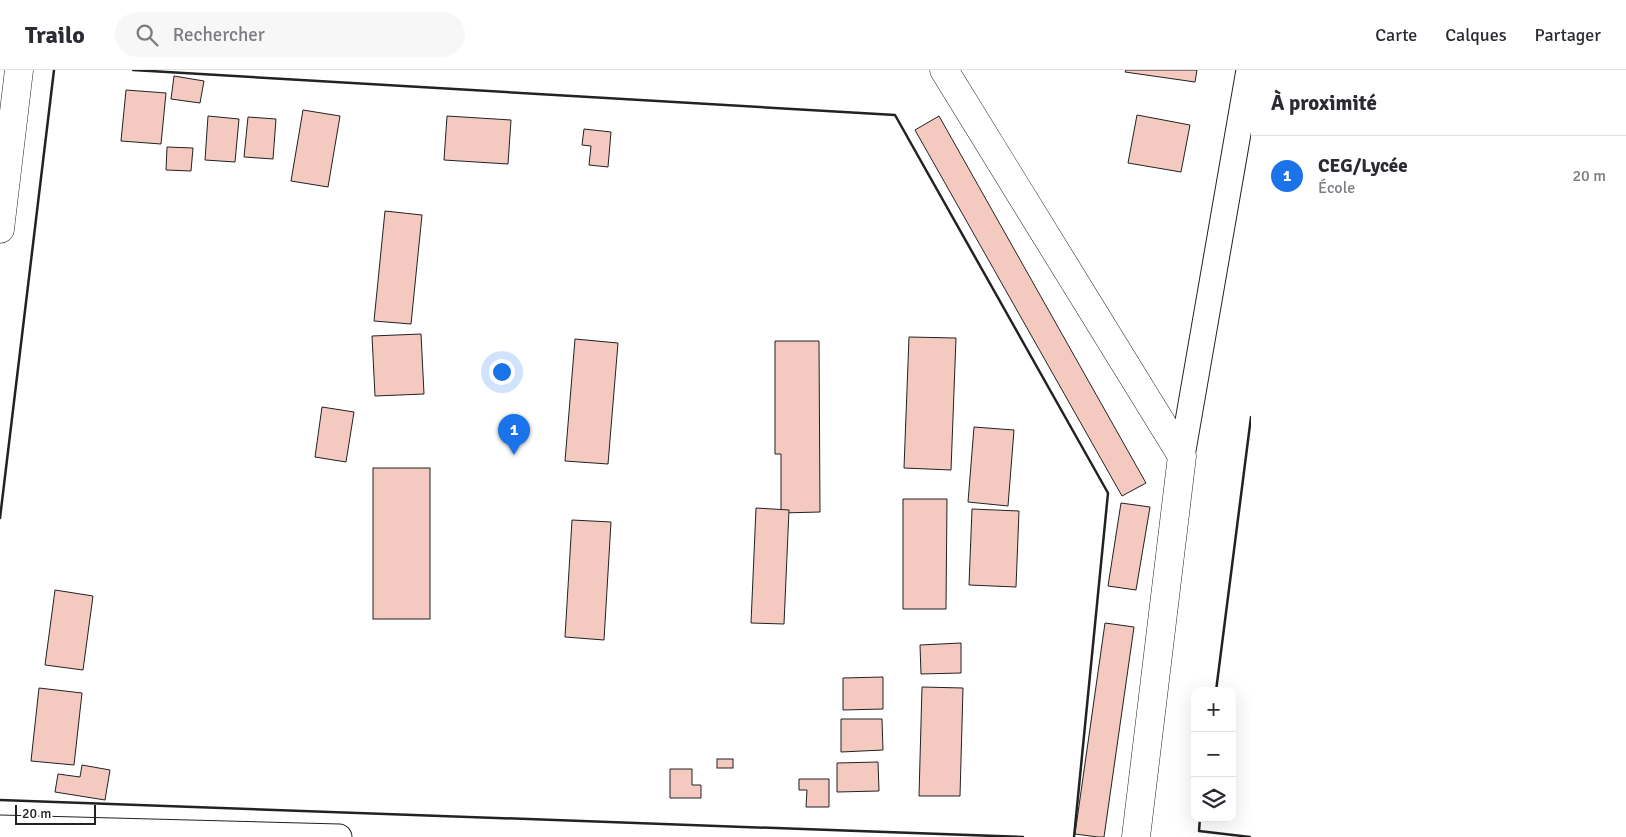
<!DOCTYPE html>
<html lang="fr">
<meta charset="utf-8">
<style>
:root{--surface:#fff;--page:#f7f7f7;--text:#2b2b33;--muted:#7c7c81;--line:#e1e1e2;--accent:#1a73e8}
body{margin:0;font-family:Signika,sans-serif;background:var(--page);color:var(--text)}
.controls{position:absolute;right:15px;bottom:15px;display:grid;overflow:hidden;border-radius:10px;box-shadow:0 5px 20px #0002}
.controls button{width:45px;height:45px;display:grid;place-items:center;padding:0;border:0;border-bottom:1px solid var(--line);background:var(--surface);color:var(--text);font:25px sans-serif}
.scale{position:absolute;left:15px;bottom:12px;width:81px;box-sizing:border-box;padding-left:5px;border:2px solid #222;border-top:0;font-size:14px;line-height:18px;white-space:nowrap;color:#222;-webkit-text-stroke:4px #fff;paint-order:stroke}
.you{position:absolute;left:501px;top:301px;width:18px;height:18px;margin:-12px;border:4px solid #fff;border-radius:50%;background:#1a73e8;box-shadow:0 0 0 8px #1a73e833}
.badge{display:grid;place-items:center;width:32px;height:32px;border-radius:50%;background:var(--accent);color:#fff;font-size:16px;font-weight:700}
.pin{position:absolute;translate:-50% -41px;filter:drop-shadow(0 1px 2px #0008)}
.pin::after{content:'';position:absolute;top:26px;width:18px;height:15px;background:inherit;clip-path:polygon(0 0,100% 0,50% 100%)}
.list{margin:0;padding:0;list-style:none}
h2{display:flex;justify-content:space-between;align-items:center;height:65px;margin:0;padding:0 20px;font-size:21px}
h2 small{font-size:16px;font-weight:400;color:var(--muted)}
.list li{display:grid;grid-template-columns:32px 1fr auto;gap:15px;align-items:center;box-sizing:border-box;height:80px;padding:0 20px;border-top:1px solid var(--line)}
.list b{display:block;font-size:19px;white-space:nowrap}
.list p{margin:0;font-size:16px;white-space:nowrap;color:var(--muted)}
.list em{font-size:16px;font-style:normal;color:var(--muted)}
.icon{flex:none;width:28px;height:28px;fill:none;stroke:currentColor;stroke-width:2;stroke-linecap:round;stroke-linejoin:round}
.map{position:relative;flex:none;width:1251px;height:767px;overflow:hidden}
header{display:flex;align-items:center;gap:30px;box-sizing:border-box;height:70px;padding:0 25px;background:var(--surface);border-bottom:1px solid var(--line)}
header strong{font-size:24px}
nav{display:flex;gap:28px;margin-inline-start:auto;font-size:18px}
.search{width:350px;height:45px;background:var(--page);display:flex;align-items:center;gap:12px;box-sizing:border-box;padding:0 18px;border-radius:28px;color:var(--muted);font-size:19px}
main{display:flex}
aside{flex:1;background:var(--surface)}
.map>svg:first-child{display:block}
</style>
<header>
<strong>Trailo</strong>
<div class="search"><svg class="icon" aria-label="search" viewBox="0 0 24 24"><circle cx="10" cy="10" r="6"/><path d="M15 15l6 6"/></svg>Rechercher</div>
<nav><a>Carte</a><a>Calques</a><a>Partager</a></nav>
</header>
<main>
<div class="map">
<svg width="1251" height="767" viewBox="0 0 1251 767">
<rect width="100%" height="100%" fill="#fff"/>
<g fill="#f3c9c0" stroke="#222">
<polygon points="1126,0 1197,0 1195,12 1125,2"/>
<polygon points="174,6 204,11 200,33 171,29"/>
<polygon points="126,20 166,23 161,74 121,71"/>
<polygon points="303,40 340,46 328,117 291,111"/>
<polygon points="1137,45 1190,55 1181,102 1128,93"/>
<polygon points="208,46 239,49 235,92 205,90"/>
<polygon points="447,46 511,50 508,94 444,90"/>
<polygon points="939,46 1146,413 1122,426 915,60"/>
<polygon points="248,47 276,49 273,89 244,87"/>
<polygon points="584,59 611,62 608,97 589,95 591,76 582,75"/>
<polygon points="167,77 193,78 191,101 166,100"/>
<polygon points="385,141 422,145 411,254 374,251"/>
<polygon points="421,264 424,324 375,326 372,266"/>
<polygon points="909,267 956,268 951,400 904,398"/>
<polygon points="575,269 618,273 608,394 565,391"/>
<polygon points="775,271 819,271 820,442 781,443 781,384 775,384"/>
<polygon points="322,337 354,342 346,392 315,387"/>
<polygon points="974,357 1014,360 1008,436 968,432"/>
<rect x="373" y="398" width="57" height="151"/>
<polygon points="903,429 947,429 946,539 903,539"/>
<polygon points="1121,433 1150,437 1136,520 1108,516"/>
<polygon points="756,438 789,440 784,554 751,553"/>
<polygon points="972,439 1019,441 1016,517 969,515"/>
<polygon points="572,450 611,452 604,570 565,567"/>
<polygon points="55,520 93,526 83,600 45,595"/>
<polygon points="1105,553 1134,557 1104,767 1098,767 1075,764"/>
<polygon points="961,573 961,603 921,604 920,575"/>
<polygon points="883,607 883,639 843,640 843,608"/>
<polygon points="922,617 963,618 960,726 919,726"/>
<polygon points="39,618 82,623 74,695 31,691"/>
<polygon points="841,649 882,649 883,680 841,682"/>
<rect x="717" y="689" width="16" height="9"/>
<polygon points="878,692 879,721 837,722 837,693"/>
<polygon points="82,695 110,700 105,730 55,722 58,704 80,707"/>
<polygon points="670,699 692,699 692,715 701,715 701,728 670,728"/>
<polygon points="799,709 829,709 829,737 806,737 807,720 799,720"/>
</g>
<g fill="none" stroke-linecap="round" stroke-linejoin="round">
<defs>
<g id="street">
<polyline points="1182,386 1249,0"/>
<polyline points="0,758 339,767"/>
</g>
<g id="secondary">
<polyline points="944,0 1182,386 1136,767"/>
<polyline points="0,159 19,0"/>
</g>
</defs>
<use href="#street" stroke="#222" stroke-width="27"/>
<use href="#secondary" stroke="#222" stroke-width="29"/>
<use href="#street" stroke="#fff" stroke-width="25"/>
<use href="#secondary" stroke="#fff" stroke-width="28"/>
<g stroke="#222" stroke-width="2.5">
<polyline points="133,0 895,45 1108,423 1074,767"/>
<polyline points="0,448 54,0"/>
<polyline points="1216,621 1251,347"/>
<polyline points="0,730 1023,767"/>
<polyline points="1200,748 1199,761 1250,767"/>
</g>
</g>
</svg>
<div class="controls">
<button>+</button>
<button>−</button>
<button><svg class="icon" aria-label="layers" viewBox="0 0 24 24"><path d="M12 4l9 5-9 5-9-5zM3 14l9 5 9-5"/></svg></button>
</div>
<div class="scale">20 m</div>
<div class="you"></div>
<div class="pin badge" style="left:514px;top:385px">1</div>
</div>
<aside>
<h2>À proximité<small></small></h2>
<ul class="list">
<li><span class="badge">1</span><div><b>CEG/Lycée</b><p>École</p></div><em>20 m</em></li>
</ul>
</aside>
</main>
